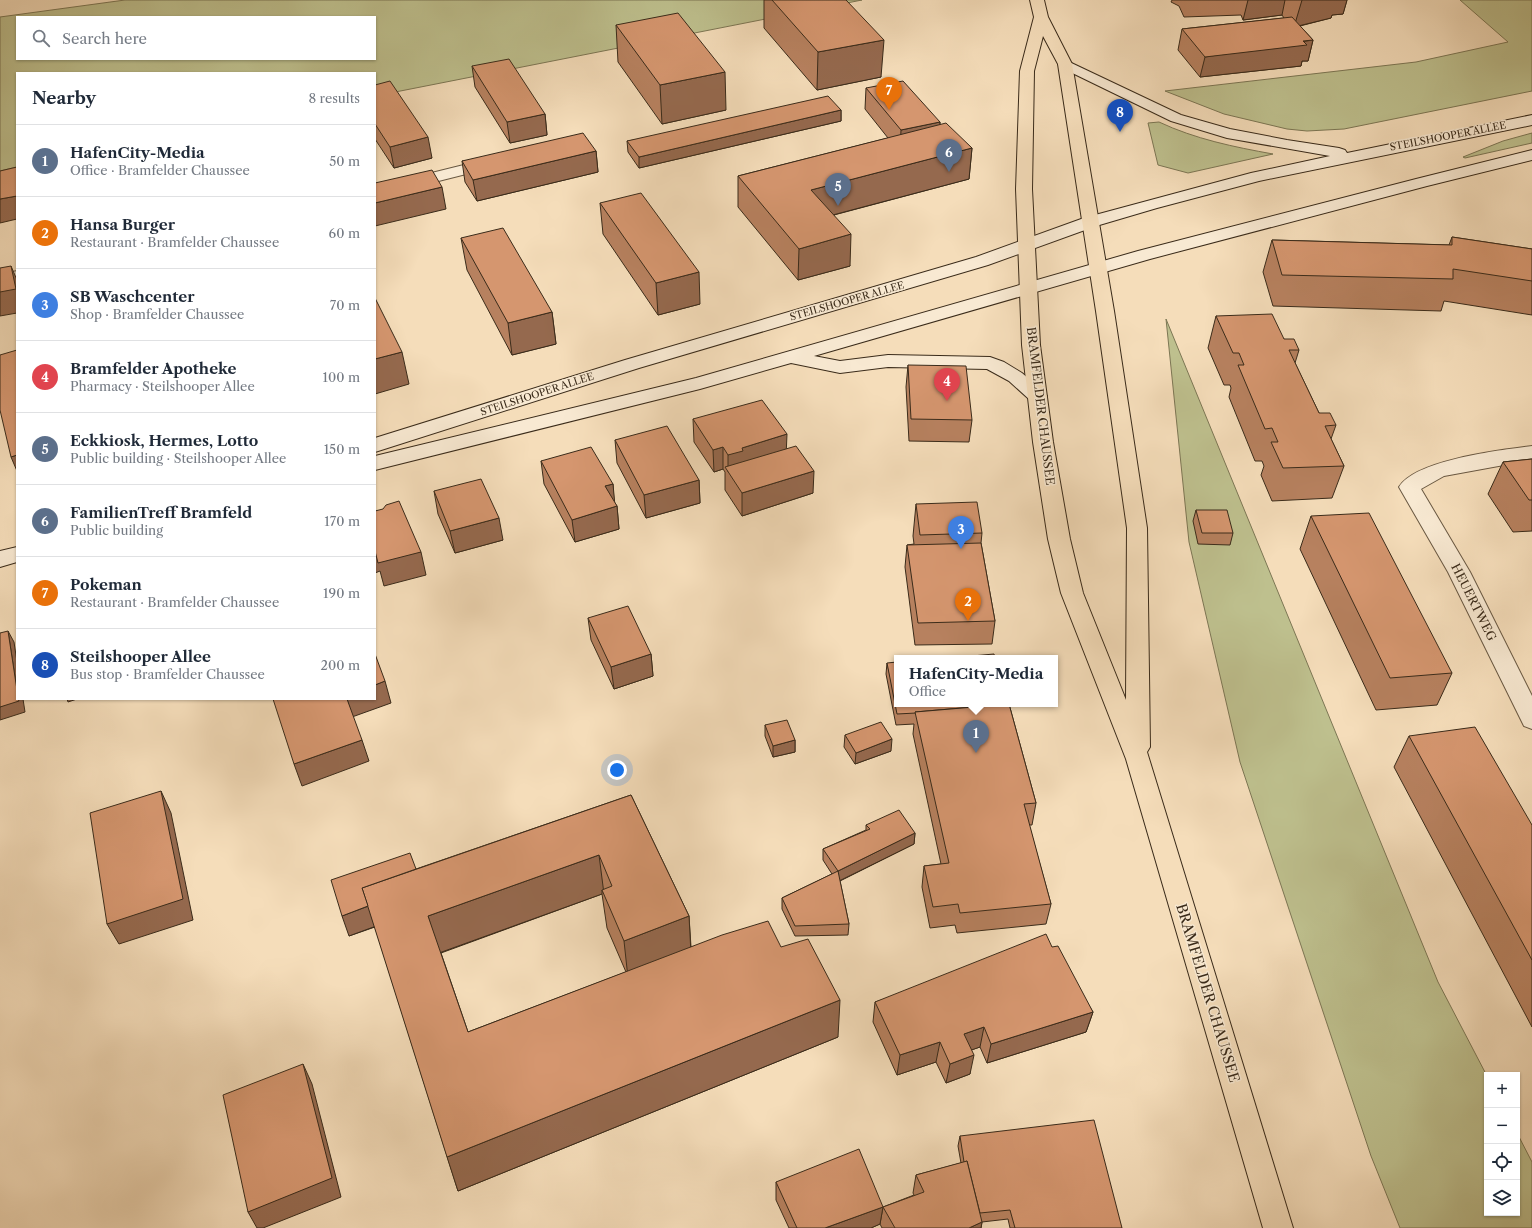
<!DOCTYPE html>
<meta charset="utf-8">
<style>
:root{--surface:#fff;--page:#f6f6f7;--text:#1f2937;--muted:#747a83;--line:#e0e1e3;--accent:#2563eb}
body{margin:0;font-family:"Libre Caslon Text",serif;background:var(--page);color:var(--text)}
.controls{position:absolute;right:12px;bottom:12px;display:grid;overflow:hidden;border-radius:0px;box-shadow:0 1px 3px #0004}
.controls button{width:36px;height:36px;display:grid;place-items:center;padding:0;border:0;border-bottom:1px solid var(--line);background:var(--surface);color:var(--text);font:20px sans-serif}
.you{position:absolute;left:617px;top:770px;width:14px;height:14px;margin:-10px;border:3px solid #fff;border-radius:50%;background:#1a73e8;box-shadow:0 0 0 6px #1a73e833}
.badge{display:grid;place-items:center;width:26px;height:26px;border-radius:50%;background:var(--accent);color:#fff;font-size:13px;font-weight:700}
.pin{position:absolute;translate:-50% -33px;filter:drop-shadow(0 1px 2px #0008)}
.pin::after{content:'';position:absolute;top:21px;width:14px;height:12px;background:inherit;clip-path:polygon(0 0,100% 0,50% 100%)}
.popup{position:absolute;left:894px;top:655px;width:164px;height:52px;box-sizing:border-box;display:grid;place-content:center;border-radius:0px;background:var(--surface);filter:drop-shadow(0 1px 3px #0005);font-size:13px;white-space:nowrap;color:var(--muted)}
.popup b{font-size:15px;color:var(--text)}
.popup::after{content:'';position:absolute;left:50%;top:100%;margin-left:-8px;border:8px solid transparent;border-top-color:var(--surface)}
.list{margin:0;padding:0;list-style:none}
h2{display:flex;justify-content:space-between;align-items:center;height:52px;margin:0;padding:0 16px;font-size:17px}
h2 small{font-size:13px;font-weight:400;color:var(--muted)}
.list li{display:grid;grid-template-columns:26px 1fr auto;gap:12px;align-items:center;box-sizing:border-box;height:72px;padding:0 16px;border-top:1px solid var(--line)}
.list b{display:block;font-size:15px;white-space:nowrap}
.list p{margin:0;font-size:13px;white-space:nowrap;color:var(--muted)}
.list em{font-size:13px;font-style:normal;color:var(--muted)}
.icon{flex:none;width:22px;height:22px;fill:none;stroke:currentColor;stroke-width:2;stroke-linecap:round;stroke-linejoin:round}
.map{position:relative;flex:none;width:1532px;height:1228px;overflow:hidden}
.search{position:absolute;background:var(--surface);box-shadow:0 1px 3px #0004;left:16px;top:16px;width:360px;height:44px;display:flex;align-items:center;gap:10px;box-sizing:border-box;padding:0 14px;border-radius:0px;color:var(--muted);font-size:15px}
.panel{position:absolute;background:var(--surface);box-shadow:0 1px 3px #0004;left:16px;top:72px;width:360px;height:628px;border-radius:0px}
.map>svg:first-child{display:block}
</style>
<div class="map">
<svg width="1532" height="1228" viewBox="0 0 1532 1228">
<rect width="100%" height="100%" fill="#f5ddba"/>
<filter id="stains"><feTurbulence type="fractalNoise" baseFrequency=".005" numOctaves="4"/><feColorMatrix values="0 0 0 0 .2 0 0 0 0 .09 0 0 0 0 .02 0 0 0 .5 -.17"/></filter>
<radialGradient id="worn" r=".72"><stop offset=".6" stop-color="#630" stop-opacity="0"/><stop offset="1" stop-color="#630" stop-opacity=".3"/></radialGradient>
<g fill="#bec08e" stroke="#7c7654" fill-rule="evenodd">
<path d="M125,0h737l-487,96v-23h-358v94l-17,4v-154zM17,17h358v42h-358z"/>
<polygon points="1460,0 1532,0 1532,91 1344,129 1307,131 1287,129 1224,114 1165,91 1416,62 1508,42"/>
<path d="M1159,122c36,17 75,25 114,32l-85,19 -30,-8 -10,-42z"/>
<polygon points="1532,133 1532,143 1465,158 1463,157 1503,141"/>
<polygon points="1166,319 1438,982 1487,1076 1487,1213 1517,1213 1517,1133 1532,1162 1532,1228 1400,1228 1371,1156 1240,762 1189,542"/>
</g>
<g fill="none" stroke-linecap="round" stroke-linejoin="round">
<defs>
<g id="street">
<polygon points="492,158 498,160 500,163 498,166 375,197 375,187"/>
<polygon points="17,271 17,281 0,285 0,275"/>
<path d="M1532,446v14l-88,16 -23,13 49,83 62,124v33l-8,-3 -76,-154 -49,-85c16,-27 102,-37 133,-41z"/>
</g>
<g id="secondary">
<polygon points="1065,60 1181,115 1230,129 1287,140 1339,148 1345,150 1347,153 1532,115 1532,125 1259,181 1157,208 1096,226 988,265 639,368 375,452 375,438 625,360 976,257 1084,218 1251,173 1330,156 1227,138 1171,121 1060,67 1058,64 1060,61"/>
<polygon points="1532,150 1532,160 1427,186 1150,259 814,356 840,361 888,355 990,357 1004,362 1022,373 1038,387 1047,396 1044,400 1037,402 1030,400 1009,381 987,369 888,367 840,373 791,363 700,389 375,470 375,456 696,378 1138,251 1416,179"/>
<polygon points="17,547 17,562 0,567 0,551"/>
</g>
<path id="primary" d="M1030,0h14l4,17 24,47 42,247 33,217 3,219 -3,5 146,476h-30l-137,-469 -65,-166 -13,-54 -15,-97 -11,-97 -6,-156 4,-118 14,-54zM1043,36l15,28 38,247 31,217 -1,172 -43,-107 -13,-54 -17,-97 -13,-97 -8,-156 2,-118z"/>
</defs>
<use href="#street" stroke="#695842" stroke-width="2"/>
<use href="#secondary" stroke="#3a2b1a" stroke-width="2"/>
<use href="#primary" stroke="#3a2b1a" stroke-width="2"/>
<use href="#street" fill="#f8e9d2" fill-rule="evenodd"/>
<use href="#secondary" fill="#f8e9d2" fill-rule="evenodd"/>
<use href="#primary" fill="#f5ddba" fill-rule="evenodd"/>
</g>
<g fill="#b7815f" stroke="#3a2b1a" fill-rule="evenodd">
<polygon points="764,0 846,0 881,77 817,90 764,28"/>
<polygon points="1172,0 1347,0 1343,14 1332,15 1331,18 1300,26 1313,40 1308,61 1302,61 1301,66 1200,77 1178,50 1182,29 1284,18 1282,15 1243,20 1241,15 1184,17 1179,6 1171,2"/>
<polygon points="616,25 726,110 662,124 618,62"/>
<polygon points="472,66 545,114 547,135 510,143 475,87"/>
<polygon points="375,85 432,158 394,168 375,139"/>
<polygon points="866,88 940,122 940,125 972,148 969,179 834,215 850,266 798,280 738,207 738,176 888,138 865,109"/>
<polygon points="841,110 841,121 639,168 628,152 627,141"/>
<polygon points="596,151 598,172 477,201 465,182 462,161"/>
<polygon points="600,203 700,304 658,315 603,234"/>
<polygon points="1452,237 1532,249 1532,315 1444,301 1441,311 1273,306 1263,272 1272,240 1449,245"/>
<polygon points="461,238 552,312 556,344 512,355 467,270"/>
<polygon points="1216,316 1284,339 1299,350 1295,363 1319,413 1336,425 1331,439 1344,466 1332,498 1272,501 1261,475 1264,466 1262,461 1255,461 1229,397 1231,388 1230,385 1224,385 1208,348"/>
<polygon points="908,365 972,420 969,442 909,441 906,387"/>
<polygon points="693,419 786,449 813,493 742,516 725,490 725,472 723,469 714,472 694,442"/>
<polygon points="615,440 699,480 700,503 646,518 617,463"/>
<polygon points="1532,459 1532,531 1513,532 1488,494 1503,462"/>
<polygon points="541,461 613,484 614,502 617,506 619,529 575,542 544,484"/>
<polygon points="434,491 503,540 455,553 438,514"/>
<polygon points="916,504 982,533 981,543 995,621 992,644 915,645 905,567 907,545 914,544 913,536"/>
<polygon points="1196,510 1233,533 1230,545 1198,544 1193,521"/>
<polygon points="1311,516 1452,673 1437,705 1376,710 1300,549"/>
<polygon points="588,618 651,654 653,676 614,689 591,640"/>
<polygon points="887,663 897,704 1009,704 1036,803 1032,825 1029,825 1051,904 1046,924 957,933 955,925 930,928 922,887 924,866 941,864 913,734 914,724 896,725 886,674"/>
<polygon points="765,725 795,740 795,752 773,757 765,736"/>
<polygon points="845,735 891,751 855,764 844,747"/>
<polygon points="1409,736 1532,825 1532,1027 1394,767"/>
<path d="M631,795l58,121 2,31h90l57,90 -380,154 -83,-264 -26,9 67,-67zM602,894l5,34 19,44 -158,60 -27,-79z"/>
<polygon points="866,825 915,833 914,844 840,881 849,924 848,935 795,936 782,909 782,898 832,874 823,860 823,849 866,830"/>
<polygon points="1052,947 1093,1012 1086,1032 987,1063 980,1047 971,1050 970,1074 946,1083 936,1062 897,1075 873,1022 875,1002"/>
<polygon points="960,1136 1122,1228 1010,1228 1008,1219 982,1222 981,1228 882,1228 880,1224 883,1207 914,1195 913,1193 916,1175 961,1163 958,1146"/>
<polygon points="776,1182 880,1224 871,1228 789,1228 776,1200"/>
</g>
<g fill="#95694e" stroke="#3a2b1a">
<polygon points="1248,0 1285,0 1282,15 1243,20"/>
<polygon points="1302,0 1347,0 1343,14 1332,15 1331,18 1294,27"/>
<polygon points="884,40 881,77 817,90 818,52"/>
<polygon points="1313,40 1308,61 1302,61 1301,66 1200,77 1205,57"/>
<polygon points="725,72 726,110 662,124 660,85"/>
<polygon points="841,110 841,121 639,168 639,157"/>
<polygon points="545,114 547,135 510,143 507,122"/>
<polygon points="940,122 938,143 900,151 901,130"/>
<polygon points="428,137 432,158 394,168 390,147"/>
<polygon points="972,148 969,179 810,221 811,190"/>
<polygon points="596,151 598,172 477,201 473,180"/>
<polygon points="442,187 446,209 375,226 375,203"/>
<polygon points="17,196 17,219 0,223 0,199"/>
<polygon points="851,234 850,266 798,280 799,249"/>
<polygon points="11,266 17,280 17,313 0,316 0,292"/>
<polygon points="699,272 700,304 658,315 656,283"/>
<polygon points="552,312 556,344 512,355 508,323"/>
<polygon points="402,352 409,384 375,394 375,359"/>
<polygon points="787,434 786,457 728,472 728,455 742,448"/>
<polygon points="723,447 723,469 714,472 713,450"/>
<polygon points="17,455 17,471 11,457"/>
<polygon points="814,471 813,493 742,516 742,493"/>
<polygon points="699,480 700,503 646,518 644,495"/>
<polygon points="613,484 615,506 605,486"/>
<polygon points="617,506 619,529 575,542 572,520"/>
<polygon points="499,518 503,540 455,553 450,531"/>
<polygon points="375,551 421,552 426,575 384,586 380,571 375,573"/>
<polygon points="8,631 14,642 17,662 17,690"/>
<polygon points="651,654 653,676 614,689 611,667"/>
<polygon points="385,681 391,703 352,717 347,699 375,699 375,685"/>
<polygon points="18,699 23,699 25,712 0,720 0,707"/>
<polygon points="67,699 77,699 68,702"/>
<polygon points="892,739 891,751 855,764 856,753"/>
<polygon points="362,740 369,761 302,786 294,764"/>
<polygon points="795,740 795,752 773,757 773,746"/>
<polygon points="161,791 171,813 193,920 119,944 107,924"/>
<polygon points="915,833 914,844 837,882 838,871"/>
<polygon points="599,855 604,894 602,890 602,894 439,953 428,916"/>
<polygon points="422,886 428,907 349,936 342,916"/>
<polygon points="689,916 691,954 628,978 624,941"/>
<polygon points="840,1000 838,1037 458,1191 447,1157"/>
<polygon points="1093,1012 1086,1032 987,1063 991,1044"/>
<polygon points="984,1027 980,1047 960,1054 964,1034"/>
<polygon points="940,1042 936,1062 897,1075 900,1055"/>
<polygon points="974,1055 970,1074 946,1083 950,1064"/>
<polygon points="303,1064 312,1084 341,1197 263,1228 257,1228 248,1212"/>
<polygon points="883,1207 880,1224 871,1228 825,1228"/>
<polygon points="982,1222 981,1228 969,1228"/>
</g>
<g fill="#d5966f" stroke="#3a2b1a">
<polygon points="772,0 846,0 884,40 818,52"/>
<polygon points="678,13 725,72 660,85 616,25"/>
<polygon points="1292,17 1313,40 1303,41 1307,45 1205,57 1182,29"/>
<polygon points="509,59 545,114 507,122 472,66"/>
<polygon points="390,81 428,137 390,147 375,124 375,85"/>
<polygon points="903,81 940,122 901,130 866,88"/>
<polygon points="828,96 841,110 639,157 627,141"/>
<polygon points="946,123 972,148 811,190 851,234 799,249 738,176"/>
<polygon points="583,133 596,151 473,180 462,161"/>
<polygon points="17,167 17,196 0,199 0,171"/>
<polygon points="432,170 442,187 375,203 375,183"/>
<polygon points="641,193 699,272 656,283 600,203"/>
<polygon points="503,228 552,312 508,323 461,238"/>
<polygon points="1452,237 1532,249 1532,281 1453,269 1453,279 1282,275 1272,240 1452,245"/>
<polygon points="11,266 16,289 0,292 0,268"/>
<polygon points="375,298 402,352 375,359"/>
<polygon points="1272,314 1284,339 1294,339 1299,350 1289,350 1319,413 1330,413 1336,425 1325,426 1344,466 1283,468 1271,442 1278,442 1272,428 1265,429 1238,365 1244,365 1239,353 1233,353 1216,316"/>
<polygon points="17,350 17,455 11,457 0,410 0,355"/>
<polygon points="908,365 966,366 972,420 911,419"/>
<polygon points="762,400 787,434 742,448 743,451 728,455 723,447 713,450 693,419"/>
<polygon points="667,426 699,480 644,495 615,440"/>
<polygon points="796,446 814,471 742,493 725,467"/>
<polygon points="591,447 613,484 605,486 617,506 572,520 541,461"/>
<polygon points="1532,459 1532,500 1529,500 1503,462"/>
<polygon points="481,479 499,518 450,531 434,491"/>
<polygon points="399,501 421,552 378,563 375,551 375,511 383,509 386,505"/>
<polygon points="977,502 982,533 920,535 916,504"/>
<polygon points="1196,510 1227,510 1233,533 1202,533"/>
<polygon points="1369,513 1452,673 1390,678 1311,516"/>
<polygon points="981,543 995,621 918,623 907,545"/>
<polygon points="628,606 651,654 611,667 588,618"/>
<polygon points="8,631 17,690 17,699 18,699 19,701 0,707 0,633"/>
<polygon points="375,654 385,681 375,685"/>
<polygon points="994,654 995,658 950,658"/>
<polygon points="897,662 897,704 1008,704 915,712 916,713 897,714 887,663"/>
<polygon points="273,699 347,699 362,740 294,764"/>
<polygon points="1009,704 1036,803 1024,804 1051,904 960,913 958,904 933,907 924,866 949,863 915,712"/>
<polygon points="787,720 795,740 773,746 765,725"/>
<polygon points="881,722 892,739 856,753 845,735"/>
<polygon points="1475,727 1532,825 1532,960 1409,736"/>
<polygon points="161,791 183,899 107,924 90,813"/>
<polygon points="631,795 689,916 624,941 602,890 612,886 599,855 428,916 468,1032 722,935 768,921 781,947 808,939 840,1000 447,1157 362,888"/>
<polygon points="899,810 915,833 838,871 849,924 795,926 782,898 838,871 823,849 870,829 866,825"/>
<polygon points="410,853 416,869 362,888 368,906 342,916 331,880"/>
<polygon points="1046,934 1052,947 1058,946 1093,1012 991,1044 984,1027 964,1034 974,1055 950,1064 940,1042 900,1055 875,1002"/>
<polygon points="303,1064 332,1178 248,1212 223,1095"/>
<polygon points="1094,1120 1122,1228 1015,1228 1010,1210 980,1213 967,1161 964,1162 960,1136"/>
<polygon points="859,1149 883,1207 825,1228 797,1228 776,1182"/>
<polygon points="967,1161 982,1222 969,1228 895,1228 883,1207 924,1192 916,1175"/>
</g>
<g text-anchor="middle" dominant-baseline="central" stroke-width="3" stroke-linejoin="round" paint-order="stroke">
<g font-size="10" fill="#3a2b1a" stroke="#f8e9d2">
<text transform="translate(1448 136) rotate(-11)">STEILSHOOPER ALLEE</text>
<text transform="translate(847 301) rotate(-16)">STEILSHOOPER ALLEE</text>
<text transform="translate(537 394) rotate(-18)">STEILSHOOPER ALLEE</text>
</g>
<g font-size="12" fill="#3a2b1a" stroke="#f8e9d2">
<text transform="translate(1041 406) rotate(83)">BRAMFELDER CHAUSSEE</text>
<text transform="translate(1474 602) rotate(63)">HEUERTWEG</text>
</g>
<g font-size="14" fill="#3a2b1a" stroke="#f8e9d2">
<text transform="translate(1208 993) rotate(73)">BRAMFELDER CHAUSSEE</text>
</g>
</g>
<rect width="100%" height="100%" filter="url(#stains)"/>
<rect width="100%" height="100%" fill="url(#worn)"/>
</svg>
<div class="controls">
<button>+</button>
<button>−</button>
<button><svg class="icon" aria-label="locate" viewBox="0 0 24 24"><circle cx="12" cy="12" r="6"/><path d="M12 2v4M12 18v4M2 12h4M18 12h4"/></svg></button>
<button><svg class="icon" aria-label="layers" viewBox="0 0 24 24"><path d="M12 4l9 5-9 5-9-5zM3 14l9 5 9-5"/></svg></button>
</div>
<div class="you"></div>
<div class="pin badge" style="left:976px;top:753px;background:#5c6f8a">1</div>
<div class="popup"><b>HafenCity-Media</b>Office</div>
<div class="pin badge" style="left:968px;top:621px;background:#e8710a">2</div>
<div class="pin badge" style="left:961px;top:549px;background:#3f7fe0">3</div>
<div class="pin badge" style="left:947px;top:401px;background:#e0444e">4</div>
<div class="pin badge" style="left:838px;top:206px;background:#5c6f8a">5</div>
<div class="pin badge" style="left:949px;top:172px;background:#5c6f8a">6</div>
<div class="pin badge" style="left:889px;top:110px;background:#e8710a">7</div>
<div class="pin badge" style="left:1120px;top:132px;background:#1a4fb4">8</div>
<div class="search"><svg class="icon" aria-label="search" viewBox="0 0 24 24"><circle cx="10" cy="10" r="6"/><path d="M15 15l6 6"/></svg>Search here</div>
<section class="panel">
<h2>Nearby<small>8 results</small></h2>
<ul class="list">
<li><span class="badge" style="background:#5c6f8a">1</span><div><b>HafenCity-Media</b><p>Office · Bramfelder Chaussee</p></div><em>50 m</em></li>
<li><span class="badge" style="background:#e8710a">2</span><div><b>Hansa Burger</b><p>Restaurant · Bramfelder Chaussee</p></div><em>60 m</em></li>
<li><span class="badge" style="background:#3f7fe0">3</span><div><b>SB Waschcenter</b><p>Shop · Bramfelder Chaussee</p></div><em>70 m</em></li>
<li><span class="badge" style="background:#e0444e">4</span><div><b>Bramfelder Apotheke</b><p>Pharmacy · Steilshooper Allee</p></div><em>100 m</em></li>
<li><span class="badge" style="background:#5c6f8a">5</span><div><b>Eckkiosk, Hermes, Lotto</b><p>Public building · Steilshooper Allee</p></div><em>150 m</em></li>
<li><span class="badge" style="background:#5c6f8a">6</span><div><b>FamilienTreff Bramfeld</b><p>Public building</p></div><em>170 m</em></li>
<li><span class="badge" style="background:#e8710a">7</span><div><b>Pokeman</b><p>Restaurant · Bramfelder Chaussee</p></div><em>190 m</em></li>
<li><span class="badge" style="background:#1a4fb4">8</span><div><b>Steilshooper Allee</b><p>Bus stop · Bramfelder Chaussee</p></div><em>200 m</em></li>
</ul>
</section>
</div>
